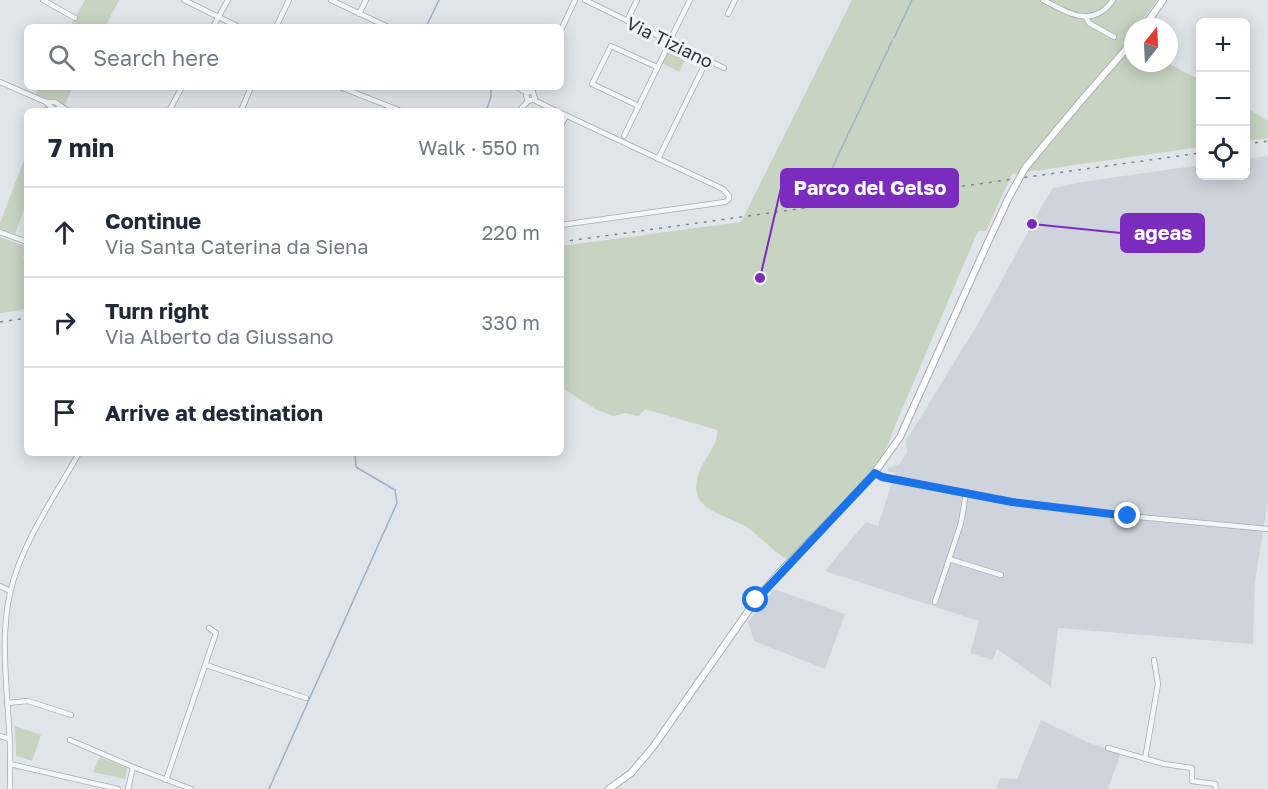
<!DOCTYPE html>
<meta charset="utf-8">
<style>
:root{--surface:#fff;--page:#f2f2f3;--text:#1f2937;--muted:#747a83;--line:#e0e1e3}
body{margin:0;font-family:"Golos Text",sans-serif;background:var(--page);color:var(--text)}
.controls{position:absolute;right:18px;top:18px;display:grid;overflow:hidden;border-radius:9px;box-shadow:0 3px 15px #0003}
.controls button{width:54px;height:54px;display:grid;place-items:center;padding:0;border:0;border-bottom:2px solid var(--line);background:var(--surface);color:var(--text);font:30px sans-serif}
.compass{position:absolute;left:1124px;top:18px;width:54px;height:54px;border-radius:50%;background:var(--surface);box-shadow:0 3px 15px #0003;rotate:18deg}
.stop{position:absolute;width:18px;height:18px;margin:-14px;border:4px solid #1a73e8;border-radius:50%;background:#fff}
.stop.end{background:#1a73e8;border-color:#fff;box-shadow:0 2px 6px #0008}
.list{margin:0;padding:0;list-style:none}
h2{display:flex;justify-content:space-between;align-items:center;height:78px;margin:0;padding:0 24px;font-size:26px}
h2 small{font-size:20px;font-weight:400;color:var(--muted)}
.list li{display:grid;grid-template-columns:39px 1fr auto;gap:18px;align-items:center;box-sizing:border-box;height:90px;padding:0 24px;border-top:2px solid var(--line)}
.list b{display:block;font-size:22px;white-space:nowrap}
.list p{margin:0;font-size:20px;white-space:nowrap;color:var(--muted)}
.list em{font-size:20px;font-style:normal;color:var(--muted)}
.icon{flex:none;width:33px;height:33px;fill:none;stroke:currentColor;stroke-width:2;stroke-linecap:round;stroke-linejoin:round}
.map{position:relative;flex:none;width:1268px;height:789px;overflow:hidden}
.search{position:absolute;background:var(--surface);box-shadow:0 3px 15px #0003;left:24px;top:24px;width:540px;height:66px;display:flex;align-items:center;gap:15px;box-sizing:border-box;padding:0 21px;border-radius:9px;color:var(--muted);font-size:22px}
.panel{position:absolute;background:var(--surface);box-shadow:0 3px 15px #0003;left:24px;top:108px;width:540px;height:348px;border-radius:9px}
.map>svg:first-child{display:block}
</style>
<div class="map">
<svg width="1268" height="789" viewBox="0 0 1268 789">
<rect width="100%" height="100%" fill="#e1e5ea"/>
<g fill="#cfd4dc">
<polygon points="1268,156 1268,501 1255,581 1253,644 1058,628 1051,687 997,649 993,660 970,653 979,621 825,571 866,522 878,526 895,473 887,471 888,468 899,464 907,453 906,441 980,320 1047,197 1053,188 1082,182 1200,165 1200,176 1246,176 1246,159"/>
<polygon points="774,589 845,614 825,669 754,641 748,622"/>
<polygon points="1041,720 1089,743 1121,753 1108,789 996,789 1000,778 1017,779"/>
</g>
<g fill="#c7d4c2">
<polygon points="85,0 119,0 105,27 70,27"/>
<path d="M852,0h305l-19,27h-5v6l-6,8 6,5v17h34l33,17v67l-188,27 -26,57h-8l-86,202c-10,40 -70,92 -99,122l-6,4c-16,-8 -26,-23 -41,-32 -14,-9 -37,-13 -47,-28 -5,-9 -2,-18 0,-27 5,-14 20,-27 18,-42l-65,-19 -7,-1 -7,6 -13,-3 -11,3 -17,-6 -36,-23v-141l180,-24z"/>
<polygon points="671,46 688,54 679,72 662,63"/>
<polygon points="39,87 73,87 62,111 43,111 47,99 35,95"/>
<polygon points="1246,107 1268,121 1268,138 1246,141"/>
<polygon points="27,152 27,202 15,234 0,229 0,223"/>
<polygon points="0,237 27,247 23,259 27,261 27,309 0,313"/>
<polygon points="15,726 41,735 32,761 16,756"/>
<polygon points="100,757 127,768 125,779 93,772"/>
</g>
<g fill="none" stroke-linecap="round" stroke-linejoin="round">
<g stroke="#9cb3cb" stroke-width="1.5">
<polyline points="426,27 439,0"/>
<polyline points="894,38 912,0"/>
<polyline points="486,111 491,97 491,87"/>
<polyline points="820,194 892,41"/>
<polyline points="269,789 397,503 395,490 356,467 355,453"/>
</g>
<defs>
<g id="street">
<polyline points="43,0 75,18"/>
<polyline points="184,0 239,27"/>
<polyline points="331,0 388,27"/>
<polyline points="585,0 724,68"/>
<path d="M1043,0c25,13 50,29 70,0"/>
<polyline points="359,14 366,0"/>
<polyline points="728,14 735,0"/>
<polyline points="1086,17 1089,23 1114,37"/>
<polyline points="627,21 637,0"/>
<polyline points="213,27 228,0"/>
<polyline points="276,27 289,0"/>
<polyline points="561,30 575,0"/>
<polyline points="669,42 690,0"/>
<polyline points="0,82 46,102 55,102 68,111"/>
<polyline points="340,87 401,111"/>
<polyline points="517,87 527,93"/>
<polyline points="534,100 556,111"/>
<polyline points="528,101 526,95 528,92 533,92"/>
<polyline points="46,102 53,109 62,109"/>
<polyline points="639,106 592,84 611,46 657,67"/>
<polyline points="169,111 182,87"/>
<polyline points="241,111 251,87"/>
<polyline points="519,111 528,101 535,99 533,92"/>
<polyline points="561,113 723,189 729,196 729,199 725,202 561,225"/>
<polyline points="561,125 566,116"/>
<polyline points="624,136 670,42"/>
<polyline points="658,159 707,60"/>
<polyline points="0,232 27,242"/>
<polyline points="875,473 882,477 1012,502 1128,516 1268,529"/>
<polyline points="949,559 1001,575"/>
<polyline points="0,586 10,591"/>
<polyline points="935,602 961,523 966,493"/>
<polyline points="206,665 306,698"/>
<polyline points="7,703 28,701 71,715"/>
<polyline points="0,736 10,739"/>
<polyline points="70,740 133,767"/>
<polyline points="1108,748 1164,764 1192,768 1192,781 1215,784 1216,789"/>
<polyline points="1145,759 1158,684 1154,660"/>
<polyline points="10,764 118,789"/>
<polyline points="166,780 216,633 209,628"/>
<path d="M10,789c0,-20 1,-40 -1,-60 -2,-46 -9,-90 1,-136 11,-49 45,-97 69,-140"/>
<polyline points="128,789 133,767 191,789"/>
</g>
<g id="secondary">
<polyline points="1144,27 1163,0"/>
<polyline points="1080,102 1133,41"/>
<polyline points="609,789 631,773 653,747 756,600 778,574 870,479 900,437 983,253"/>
</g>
</defs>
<use href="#street" stroke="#a6acb4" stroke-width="6"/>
<use href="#secondary" stroke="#a6acb4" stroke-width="8"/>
<use href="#street" stroke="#f4f6f8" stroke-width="4.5"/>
<use href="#secondary" stroke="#fff" stroke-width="6"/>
<g stroke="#7a8494" stroke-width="1.5" stroke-dasharray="3 6" stroke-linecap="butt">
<polyline points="1246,144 1268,141"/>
<polyline points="561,242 1200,153"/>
<polyline points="0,322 27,318"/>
</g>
<defs>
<polyline id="secondary-bridge" points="983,253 1008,199 1025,168 1080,102"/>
</defs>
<use href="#secondary-bridge" stroke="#a6acb4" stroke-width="8" stroke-linecap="butt"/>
<use href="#secondary-bridge" stroke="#fff" stroke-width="6"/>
</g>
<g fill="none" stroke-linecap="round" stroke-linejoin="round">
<polyline stroke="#1a73e8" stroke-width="8" points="756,600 875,473 882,477 1012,502 1128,516"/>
</g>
<g text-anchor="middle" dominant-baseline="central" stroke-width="6" stroke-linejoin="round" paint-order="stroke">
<g font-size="18" fill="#293342" stroke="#f1f4f7">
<text transform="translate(670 42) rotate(26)">Via Tiziano</text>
</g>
</g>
<path fill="none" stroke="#7b2cbf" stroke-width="2" d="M760 278L781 188M1032 224L1121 233"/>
<g fill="#7b2cbf" stroke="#f1f4f7" stroke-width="2">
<circle cx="760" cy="278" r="6"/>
<circle cx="1032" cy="224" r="6"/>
</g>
<g fill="#7b2cbf" stroke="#7b2cbf" stroke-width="2">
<rect x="781" y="169" width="177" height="38" rx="6"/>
<rect x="1121" y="214" width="83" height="38" rx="6"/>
</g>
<g font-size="20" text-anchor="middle" font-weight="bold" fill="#fff">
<text x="870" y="195">Parco del Gelso</text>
<text x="1163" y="240">ageas</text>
</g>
</svg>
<div class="controls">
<button>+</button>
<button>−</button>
<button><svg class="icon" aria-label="locate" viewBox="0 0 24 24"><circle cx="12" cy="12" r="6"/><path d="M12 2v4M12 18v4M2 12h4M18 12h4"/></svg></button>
</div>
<svg class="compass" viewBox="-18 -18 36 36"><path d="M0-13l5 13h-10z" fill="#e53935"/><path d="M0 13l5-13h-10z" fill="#747a83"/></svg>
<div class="stop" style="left:756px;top:600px"></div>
<div class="stop end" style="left:1128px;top:516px"></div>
<div class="search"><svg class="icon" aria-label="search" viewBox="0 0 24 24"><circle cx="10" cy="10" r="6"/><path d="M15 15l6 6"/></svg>Search here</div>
<section class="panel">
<h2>7 min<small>Walk · 550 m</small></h2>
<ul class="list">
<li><svg class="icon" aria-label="ahead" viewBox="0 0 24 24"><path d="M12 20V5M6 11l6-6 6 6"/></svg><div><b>Continue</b><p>Via Santa Caterina da Siena</p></div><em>220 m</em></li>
<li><svg class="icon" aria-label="right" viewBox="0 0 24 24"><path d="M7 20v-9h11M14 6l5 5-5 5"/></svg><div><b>Turn right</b><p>Via Alberto da Giussano</p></div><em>330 m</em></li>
<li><svg class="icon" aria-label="arrive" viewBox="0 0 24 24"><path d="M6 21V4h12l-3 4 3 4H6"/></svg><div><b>Arrive at destination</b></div></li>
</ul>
</section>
</div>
